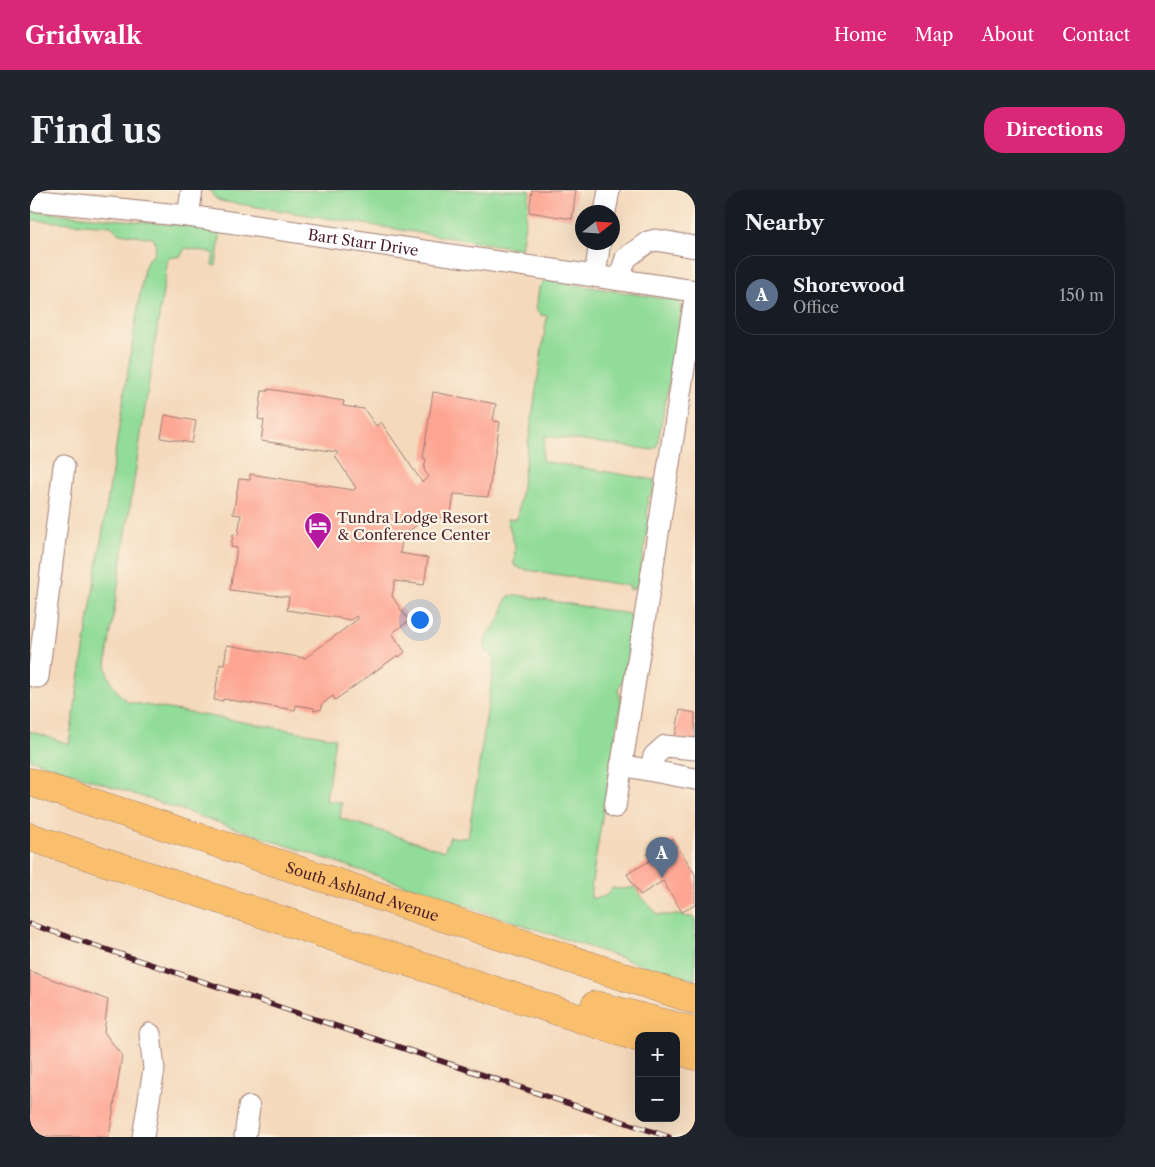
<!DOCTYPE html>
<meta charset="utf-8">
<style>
:root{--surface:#171b24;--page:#20242c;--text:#f1f3f6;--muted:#9ea1a6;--line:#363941;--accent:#db2777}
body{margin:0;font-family:"Libre Caslon Text",serif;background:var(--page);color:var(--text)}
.controls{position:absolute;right:15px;bottom:15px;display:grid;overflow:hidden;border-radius:10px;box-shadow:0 5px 20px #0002}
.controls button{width:45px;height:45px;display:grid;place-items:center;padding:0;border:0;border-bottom:1px solid var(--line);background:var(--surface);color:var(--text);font:25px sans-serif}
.compass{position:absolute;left:545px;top:15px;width:45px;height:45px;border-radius:50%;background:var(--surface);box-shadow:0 5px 20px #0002;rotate:73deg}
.you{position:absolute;left:389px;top:429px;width:18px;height:18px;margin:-12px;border:4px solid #fff;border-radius:50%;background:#1a73e8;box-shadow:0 0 0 8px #1a73e833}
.badge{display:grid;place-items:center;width:32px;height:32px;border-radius:50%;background:var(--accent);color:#fff;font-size:16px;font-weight:700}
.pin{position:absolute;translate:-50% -41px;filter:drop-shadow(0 1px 2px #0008)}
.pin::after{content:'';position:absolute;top:26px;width:18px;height:15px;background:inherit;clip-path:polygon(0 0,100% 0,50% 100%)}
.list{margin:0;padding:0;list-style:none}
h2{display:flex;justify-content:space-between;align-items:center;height:65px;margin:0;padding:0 20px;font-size:21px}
h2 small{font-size:16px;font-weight:400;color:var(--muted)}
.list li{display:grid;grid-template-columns:32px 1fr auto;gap:15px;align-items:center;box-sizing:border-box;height:80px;margin:0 10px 10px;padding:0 10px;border:1px solid var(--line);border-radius:20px}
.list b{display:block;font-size:19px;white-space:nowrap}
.list p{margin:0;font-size:16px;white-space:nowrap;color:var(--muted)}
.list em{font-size:16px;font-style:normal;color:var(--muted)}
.map{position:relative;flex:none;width:665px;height:947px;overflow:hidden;border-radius:20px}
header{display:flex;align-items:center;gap:30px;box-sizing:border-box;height:70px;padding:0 25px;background:var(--accent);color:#fff}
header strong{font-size:24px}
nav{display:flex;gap:28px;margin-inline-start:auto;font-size:18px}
.intro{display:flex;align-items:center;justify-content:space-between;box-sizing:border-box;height:120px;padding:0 30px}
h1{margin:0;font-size:35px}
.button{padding:12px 22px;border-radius:20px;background:var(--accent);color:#fff;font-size:18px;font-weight:700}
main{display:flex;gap:30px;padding:0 30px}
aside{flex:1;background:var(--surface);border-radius:20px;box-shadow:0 5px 20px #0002}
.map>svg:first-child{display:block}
</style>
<header>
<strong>Gridwalk</strong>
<nav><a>Home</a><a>Map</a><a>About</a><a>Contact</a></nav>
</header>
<div class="intro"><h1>Find us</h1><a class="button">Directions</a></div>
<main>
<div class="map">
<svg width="665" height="947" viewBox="0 0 665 947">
<rect width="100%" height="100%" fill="#fcf5e5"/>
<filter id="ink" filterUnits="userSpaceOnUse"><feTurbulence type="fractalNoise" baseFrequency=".02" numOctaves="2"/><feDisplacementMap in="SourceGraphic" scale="10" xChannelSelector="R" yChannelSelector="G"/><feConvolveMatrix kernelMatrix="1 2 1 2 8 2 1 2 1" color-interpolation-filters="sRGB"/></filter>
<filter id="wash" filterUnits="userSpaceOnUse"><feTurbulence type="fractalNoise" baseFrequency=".0096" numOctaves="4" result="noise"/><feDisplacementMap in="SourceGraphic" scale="20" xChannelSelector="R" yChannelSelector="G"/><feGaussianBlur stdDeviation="1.12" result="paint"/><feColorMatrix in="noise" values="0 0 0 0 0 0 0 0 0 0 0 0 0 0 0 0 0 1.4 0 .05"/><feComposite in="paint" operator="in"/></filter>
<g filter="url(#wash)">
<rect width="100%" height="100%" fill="#f4d9bb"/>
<g fill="#91dc98" stroke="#6e7e62">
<polygon points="179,0 500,0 491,59 190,11 185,8"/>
<path d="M0,21l189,18 1,8 -4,29 -4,-1 2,-12 -29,-5 -4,8 -13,2 -62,406c2,17 9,27 22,38l207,36 -9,62 16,3 -2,15 104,33 6,-14 18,1 27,-180 -11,-8 2,-12 16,-23 4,-16 3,-3 8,-1 112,19 3,2v9l-7,51 -7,14 3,11 -27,167c-1,11 -4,20 -3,30 11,1 16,-2 21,-10l10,1 13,-2 5,8 18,20h19l18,3v61l-20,-3 -645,-217v-28l39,13 75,-475 4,-10 6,-4 2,-11 -3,-6 -34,-5 -8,-7 -81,-6z"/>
<polygon points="516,90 649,111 652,120 627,257 622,260 616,259 515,246 512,271 625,290 622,305 618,307 617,325 619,329 608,396 600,400 600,396 491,379 484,375 485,356 477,329 487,329 517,126 510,125 506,120 509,97"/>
</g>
<g id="blocks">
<g fill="#fda593">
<polygon points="502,0 546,0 542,29 499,22"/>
<polygon points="238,199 314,211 313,216 334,219 346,236 351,232 392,292 399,287 394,280 396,269 393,268 403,202 466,214 463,231 470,232 458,307 424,304 420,329 398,326 373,346 370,363 398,368 394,395 365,391 362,406 379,431 362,443 375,462 369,467 368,465 305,510 303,506 291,515 292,519 284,521 284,518 266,515 265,520 193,509 193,511 184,510 190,474 194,475 197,455 275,468 328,429 326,426 321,430 257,420 259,407 200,400 207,358 201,357 203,344 208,345 211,325 203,324 209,289 220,290 220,284 323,300 326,298 305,266 309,263 308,262 231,251 234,230 228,229 232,201 238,201"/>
<polygon points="135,225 166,231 162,253 131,248"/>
<polygon points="650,520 665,523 665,551 645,548"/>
<polygon points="643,649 665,684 665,715 652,722 633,691 610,705 597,684 621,670 617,664"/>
<polygon points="0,781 78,810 74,842 92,866 79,947 0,947"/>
</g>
</g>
</g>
<g filter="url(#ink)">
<use href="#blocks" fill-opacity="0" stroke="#9f7c73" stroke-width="1"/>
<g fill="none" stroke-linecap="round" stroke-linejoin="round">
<defs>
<g id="minor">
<path id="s1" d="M0,10l158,16 507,75"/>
<polyline points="575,22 579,0"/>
<polyline points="158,26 162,0"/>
<polyline points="565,85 570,52"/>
<polyline points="589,89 596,68 618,52 626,50 665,57"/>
<polyline points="0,485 8,487 34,276"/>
<polyline points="591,575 665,589"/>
<polyline points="620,580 624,566 635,556 665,559"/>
<polyline points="585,617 665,108"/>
<polyline points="113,947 124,879 120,844"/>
<polyline points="215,947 219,917"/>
</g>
<g id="major">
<path id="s2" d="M0,592l665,218"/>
<polyline points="0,647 609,848"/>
<polyline points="565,815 665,841"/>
<polyline points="646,860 665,866"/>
</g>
</defs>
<use href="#minor" stroke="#9f7c73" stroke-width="23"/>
<use href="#major" stroke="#9f7c73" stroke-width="29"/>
<use href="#minor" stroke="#fff" stroke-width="21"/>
<use href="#major" stroke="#f9bf6d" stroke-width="28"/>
<defs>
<polyline id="rail" points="0,734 639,947"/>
</defs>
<use href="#rail" stroke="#4a1f2b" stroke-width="5.5"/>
<use href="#rail" stroke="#fcf5e5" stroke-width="4" stroke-dasharray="11" stroke-linecap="butt"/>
</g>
</g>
<defs>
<symbol id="hotel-pin" viewBox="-11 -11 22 30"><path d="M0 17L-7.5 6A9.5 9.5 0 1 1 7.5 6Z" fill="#b5179e" stroke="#fcf5e5"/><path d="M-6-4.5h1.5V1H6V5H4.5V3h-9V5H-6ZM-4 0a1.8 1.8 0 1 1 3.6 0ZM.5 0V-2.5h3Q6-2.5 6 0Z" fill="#fff"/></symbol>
</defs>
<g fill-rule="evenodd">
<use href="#hotel-pin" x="272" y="320" width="32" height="43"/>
</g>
<g text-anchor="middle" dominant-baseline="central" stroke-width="4.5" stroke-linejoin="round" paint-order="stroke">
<g font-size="15" fill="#4a1f2b" stroke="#fcf5e5">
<text stroke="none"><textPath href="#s1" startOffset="336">Bart Starr Drive</textPath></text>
<text stroke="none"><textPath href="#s2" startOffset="350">South Ashland Avenue</textPath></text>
</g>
<g font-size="15" fill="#4a1f2b" stroke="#fcf5e5" text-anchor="start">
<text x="307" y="327">Tundra Lodge Resort<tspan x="307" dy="17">&amp; Conference Center</tspan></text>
</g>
</g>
</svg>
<div class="controls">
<button>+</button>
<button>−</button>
</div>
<svg class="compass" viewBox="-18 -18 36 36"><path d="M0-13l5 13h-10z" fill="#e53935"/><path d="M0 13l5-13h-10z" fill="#9ea1a6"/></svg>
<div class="you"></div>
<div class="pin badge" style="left:632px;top:688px;background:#5c6f8a">A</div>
</div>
<aside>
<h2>Nearby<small></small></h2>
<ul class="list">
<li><span class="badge" style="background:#5c6f8a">A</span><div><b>Shorewood</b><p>Office</p></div><em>150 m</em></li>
</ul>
</aside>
</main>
